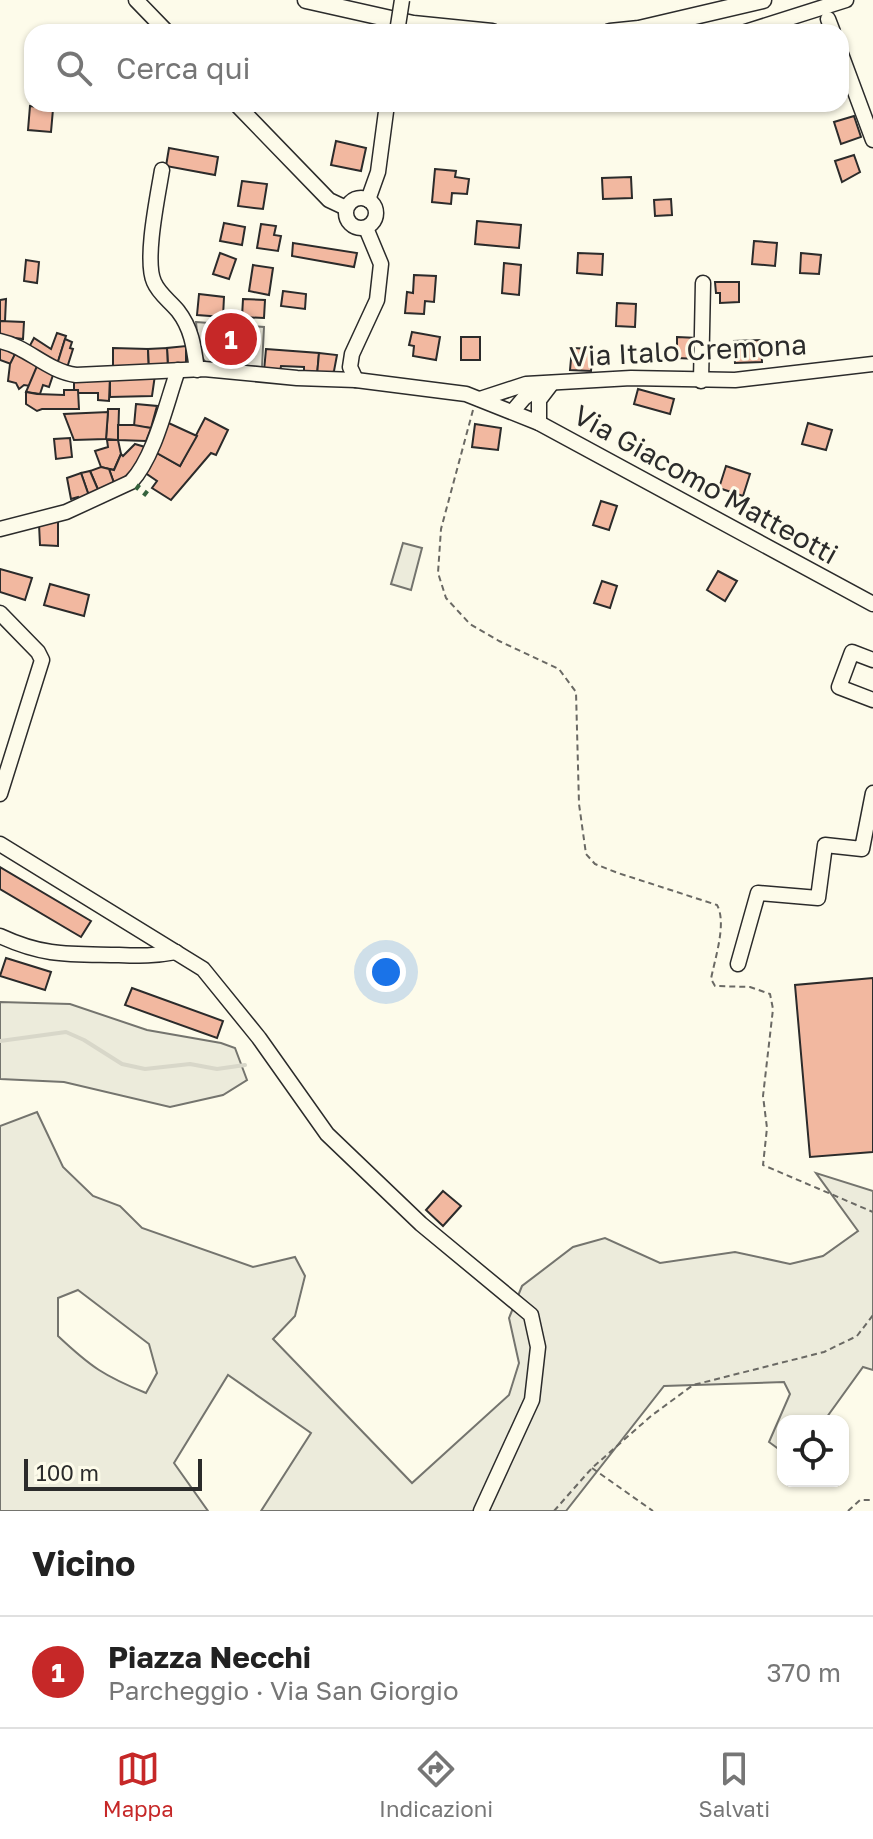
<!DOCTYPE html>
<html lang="it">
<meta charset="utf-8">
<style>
:root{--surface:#fff;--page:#f2f2f2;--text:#222;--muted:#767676;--line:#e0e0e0;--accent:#c62828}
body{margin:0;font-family:"Golos Text",sans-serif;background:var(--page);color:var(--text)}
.controls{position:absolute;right:24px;bottom:24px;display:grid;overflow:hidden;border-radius:16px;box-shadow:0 2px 6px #0004}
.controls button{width:72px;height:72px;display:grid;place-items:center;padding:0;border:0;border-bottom:2px solid var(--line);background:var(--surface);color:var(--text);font:40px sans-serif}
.scale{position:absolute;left:24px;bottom:20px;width:178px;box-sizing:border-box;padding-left:8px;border:4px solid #2b2b2b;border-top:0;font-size:22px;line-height:28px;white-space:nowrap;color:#2b2b2b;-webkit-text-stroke:6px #fdfbea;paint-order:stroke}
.you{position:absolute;left:386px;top:972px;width:28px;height:28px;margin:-20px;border:6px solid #fff;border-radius:50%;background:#1a73e8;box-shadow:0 0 0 12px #1a73e833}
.badge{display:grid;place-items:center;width:52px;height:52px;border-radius:50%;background:var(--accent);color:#fff;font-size:26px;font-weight:700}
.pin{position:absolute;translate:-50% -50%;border:4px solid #fff;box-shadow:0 2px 8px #0006}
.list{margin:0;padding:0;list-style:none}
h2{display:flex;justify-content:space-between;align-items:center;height:104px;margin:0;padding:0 32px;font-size:34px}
h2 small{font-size:26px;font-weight:400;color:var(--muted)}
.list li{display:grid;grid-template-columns:52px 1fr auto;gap:24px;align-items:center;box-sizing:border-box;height:112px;padding:0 32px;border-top:2px solid var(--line)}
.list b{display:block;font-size:30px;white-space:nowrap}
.list p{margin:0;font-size:26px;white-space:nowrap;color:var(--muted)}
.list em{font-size:26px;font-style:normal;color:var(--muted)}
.icon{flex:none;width:44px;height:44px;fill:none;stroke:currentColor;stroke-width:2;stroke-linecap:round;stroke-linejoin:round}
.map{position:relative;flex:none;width:873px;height:1511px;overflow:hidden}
.search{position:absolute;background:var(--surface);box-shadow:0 2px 6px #0004;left:24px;right:24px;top:24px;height:88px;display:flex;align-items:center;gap:20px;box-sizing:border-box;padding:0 28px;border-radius:24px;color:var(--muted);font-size:30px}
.sheet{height:216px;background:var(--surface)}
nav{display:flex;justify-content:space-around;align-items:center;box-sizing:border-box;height:112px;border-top:2px solid var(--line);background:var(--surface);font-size:22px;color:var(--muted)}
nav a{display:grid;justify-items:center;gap:4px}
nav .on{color:var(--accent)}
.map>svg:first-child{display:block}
</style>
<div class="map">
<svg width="873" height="1511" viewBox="0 0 873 1511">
<rect width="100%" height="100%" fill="#fdfbea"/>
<g fill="#ecebdb" stroke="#74746e" stroke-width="2" fill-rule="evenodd">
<polygon points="403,543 422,548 411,590 391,584"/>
<polygon points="0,1002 70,1004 147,1030 221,1043 235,1048 247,1080 223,1095 170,1107 64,1082 0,1079"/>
<path d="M37,1112l26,55 30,29 27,10 22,22 111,39 42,-10 10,19 -10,40 -22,23 139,144 97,-88 10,-32 -10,-45 13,-32 51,-39 32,-9 55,25 75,-11 55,12 33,-8 35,-25 -42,-58 57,18v179l-10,-3 -39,54h-41v27l-3,2 -11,-8 21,-48 -6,-12 -120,4 -98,125h-305l50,-78 -83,-58 -54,88 34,48h-208v-385zM78,1290l71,54 8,29 -11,20c-42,-17 -55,-26 -88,-57v-38z"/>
</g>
<polygon fill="#eceadb" stroke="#74746e" stroke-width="2" points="196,322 264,327 262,367 206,363 199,352"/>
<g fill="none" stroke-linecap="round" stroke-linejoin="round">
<polyline stroke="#d8d7c9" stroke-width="4" points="0,1041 66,1032 84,1040 122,1064 145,1069 190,1064 217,1069 245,1065"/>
</g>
<g fill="#f2b8a0" stroke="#2b2b2b" stroke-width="2">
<polygon points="83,104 116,104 116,108 83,109"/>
<polygon points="30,106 53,109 51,132 28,130"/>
<polygon points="854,116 861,137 841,144 834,122"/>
<polygon points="336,141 366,148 361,171 331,165"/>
<polygon points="169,148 218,157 215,175 166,166"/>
<polygon points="854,155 860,172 842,182 835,161"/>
<polygon points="435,169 456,171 455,177 469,179 467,194 452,193 451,204 432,202"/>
<polygon points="631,177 632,198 603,199 602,178"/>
<polygon points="242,181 267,184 263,209 238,206"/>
<polygon points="671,199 672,215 655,216 654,200"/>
<polygon points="477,221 521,225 519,248 475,244"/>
<polygon points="224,223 245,227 242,245 220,241"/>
<polygon points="261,224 276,226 274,235 281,236 278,251 257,248"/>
<polygon points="754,241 777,243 775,266 752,264"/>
<polygon points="293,243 357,253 354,267 292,256"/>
<polygon points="220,253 236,259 229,279 213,274"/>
<polygon points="578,253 603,254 602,275 577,273"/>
<polygon points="801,253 821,255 819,274 800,273"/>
<polygon points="26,260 39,262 37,283 24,281"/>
<polygon points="504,263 521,265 519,295 502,293"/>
<polygon points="253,265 273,268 269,295 249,291"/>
<polygon points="414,275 436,276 434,302 425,301 424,314 405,313 407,292 413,293"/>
<polygon points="715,282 739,282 739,302 720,303 720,293 716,293"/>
<polygon points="283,291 306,294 305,309 281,306"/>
<polygon points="199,294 224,297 223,317 197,315"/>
<polygon points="6,299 5,321 0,321 0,300"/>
<polygon points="243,299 265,300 264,318 242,317"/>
<polygon points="617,303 636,304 635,327 616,326"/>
<polygon points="0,321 24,322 23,339 0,336"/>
<polygon points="412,332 440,337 436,360 413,356 414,346 409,345"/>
<polygon points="57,333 66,336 56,368 27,351 34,338 51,349"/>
<rect x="461" y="337" width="19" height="23"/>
<polygon points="677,337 698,338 698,359 677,358"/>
<polygon points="65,339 72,342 70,348 73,349 66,371 56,368"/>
<polygon points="761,340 762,362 735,363 734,341"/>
<polygon points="0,344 16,352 11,364 0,360"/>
<polygon points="186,346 186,365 168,369 167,348"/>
<polygon points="113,348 148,349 149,370 113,372"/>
<polygon points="167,348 168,369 149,370 148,349"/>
<polygon points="572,348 593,349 591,371 570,370"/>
<polygon points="266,349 319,353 317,375 304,374 304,367 281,366 280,372 264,371"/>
<polygon points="16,352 38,364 30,386 24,385 19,389 16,383 8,381 10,364"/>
<polygon points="319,353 337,355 334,371 326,376 317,375"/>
<polygon points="37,366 54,372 49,387 43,385 40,394 26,392"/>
<polygon points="155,375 152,396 110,397 110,376"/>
<polygon points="110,376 109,401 98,400 98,393 74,393 74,379"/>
<polygon points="638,389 674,399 670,414 634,404"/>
<polygon points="64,390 78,390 79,409 42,409 37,411 26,404 26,392 37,394 64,395"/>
<polygon points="136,404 157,406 151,428 134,426"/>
<polygon points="108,409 119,409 118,440 106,439"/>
<polygon points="108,412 106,439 74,440 64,414"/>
<polygon points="205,418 228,430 216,455 211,453 171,500 152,488 157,481 141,470 148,448 180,466"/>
<polygon points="162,420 197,436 180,466 148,448"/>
<polygon points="808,423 832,430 826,450 802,444"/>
<polygon points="475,424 501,428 498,450 472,447"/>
<polygon points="118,425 134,425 151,428 146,441 118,440"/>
<polygon points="70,438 72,457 56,459 54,439"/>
<polygon points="107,440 118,440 121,454 114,470 101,467 95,451 108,447"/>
<polygon points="135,444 145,447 139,462 124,478 114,483 109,469 114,470 121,454 123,456"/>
<polygon points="726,466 750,474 743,496 719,488"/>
<polygon points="101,467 109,469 114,483 99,492 90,471"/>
<polygon points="90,471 99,492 89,496 81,473"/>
<polygon points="81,473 89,496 79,501 78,497 71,499 67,478"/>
<polygon points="601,501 617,506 609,530 593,525"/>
<polygon points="58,521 58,546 40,545 39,524"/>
<polygon points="0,569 32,578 25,600 0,592"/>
<polygon points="718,571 737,581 725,601 707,590"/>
<polygon points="602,581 617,586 610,608 594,603"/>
<polygon points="50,584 89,595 84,616 44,605"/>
<polygon points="0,867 91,921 81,937 0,889"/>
<polygon points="6,958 51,972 45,990 0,976"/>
<polygon points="873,978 873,1152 810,1157 795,985"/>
<polygon points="132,988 223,1021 217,1038 125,1005"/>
<polygon points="443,1191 461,1206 443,1226 426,1210"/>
</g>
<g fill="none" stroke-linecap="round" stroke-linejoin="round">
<defs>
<g id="minor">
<polyline points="136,0 167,32"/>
<polyline points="828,19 833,32"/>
<polyline points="745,32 846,0"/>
<polyline points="841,54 873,140"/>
<polyline points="236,104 329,200 346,208"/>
<path d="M162,170c-4,25 -18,90 -8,112 5,12 16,19 24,29 14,18 16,37 19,59"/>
<circle cx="361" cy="213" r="15"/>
<polyline points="368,200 378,172 387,104"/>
<path d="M0,341c28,6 47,30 76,34l128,-6 93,9 59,2 110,14 73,29 334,181"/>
<polyline points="356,380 350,367 352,354 377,300 381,264 366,228"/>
<polyline points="701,381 703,283"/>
<polyline points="480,399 526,384 631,378 735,380 873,364"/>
<polyline points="513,411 524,398 543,384"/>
<polyline points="539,423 539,400 552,383"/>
<path d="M0,529l66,-17 65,-30c24,-26 35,-78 47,-112"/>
<polyline points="0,613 38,652 42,660 0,794"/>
<polyline points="873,660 852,652 839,687 873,700"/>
<polyline points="0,844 203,969 259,1038 327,1134 421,1224 531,1315 538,1347 532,1400 481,1511"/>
<path d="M0,936c45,21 71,18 119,19 22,1 35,1 57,-3"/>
<polyline points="738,964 758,893 818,898 825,845 862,849 873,793"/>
</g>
<g id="major">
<polyline points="306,0 413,24 492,32"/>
<polyline points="610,32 639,29 763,0"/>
</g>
</defs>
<use href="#minor" stroke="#2b2b2b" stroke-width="17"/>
<use href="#major" stroke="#2b2b2b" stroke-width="19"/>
<g stroke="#6a6964" stroke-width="2" stroke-dasharray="6 4" stroke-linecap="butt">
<path d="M473,410l-32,119 -3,44 8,25 24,26 29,17 60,28 17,23 3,112 7,50 9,10 23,9 99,32c10,18 -2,53 -6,74l4,7 35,1 20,7 3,15 -10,87 4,32 -4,37 110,47"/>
<polyline points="592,1468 653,1511"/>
<polyline points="554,1511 592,1468 651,1416 693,1385 824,1352 857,1336 873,1315"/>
<polyline points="848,1511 860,1500 873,1500"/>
</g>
<use href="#minor" stroke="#fdfbea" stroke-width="14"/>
<use href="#major" stroke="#fdfbea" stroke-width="16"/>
<defs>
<polyline id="minor-bridge" points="397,32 402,0"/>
</defs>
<use href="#minor-bridge" stroke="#2b2b2b" stroke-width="17" stroke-linecap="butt"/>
<use href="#minor-bridge" stroke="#fdfbea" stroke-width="14"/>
<polyline stroke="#34623c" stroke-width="6" stroke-dasharray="4 6" stroke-linecap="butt" points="136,486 149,496"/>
</g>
<g text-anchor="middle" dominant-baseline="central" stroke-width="6" stroke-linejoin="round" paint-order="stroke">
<g font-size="28" fill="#2b2b2b" stroke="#fdfbea">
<text transform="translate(688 350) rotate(-3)">Via Italo Cremona</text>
<text transform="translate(706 484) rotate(29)">Via Giacomo Matteotti</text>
</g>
</g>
</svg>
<div class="controls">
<button><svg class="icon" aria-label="locate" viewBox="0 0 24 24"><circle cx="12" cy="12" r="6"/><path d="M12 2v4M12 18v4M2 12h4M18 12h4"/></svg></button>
</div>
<div class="scale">100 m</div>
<div class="you"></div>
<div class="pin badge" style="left:231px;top:339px">1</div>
<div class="search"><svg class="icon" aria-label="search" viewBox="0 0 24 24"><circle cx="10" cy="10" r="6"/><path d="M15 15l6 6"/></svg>Cerca qui</div>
</div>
<section class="sheet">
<h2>Vicino<small></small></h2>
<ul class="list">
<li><span class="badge">1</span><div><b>Piazza Necchi</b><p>Parcheggio · Via San Giorgio</p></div><em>370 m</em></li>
</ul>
</section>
<nav>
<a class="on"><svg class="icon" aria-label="map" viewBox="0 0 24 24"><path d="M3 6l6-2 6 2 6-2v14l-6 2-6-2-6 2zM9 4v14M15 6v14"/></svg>Mappa</a>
<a><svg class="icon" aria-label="directions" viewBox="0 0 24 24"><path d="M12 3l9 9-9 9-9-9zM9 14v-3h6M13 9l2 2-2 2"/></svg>Indicazioni</a>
<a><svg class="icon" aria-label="saved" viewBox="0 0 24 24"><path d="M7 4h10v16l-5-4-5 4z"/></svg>Salvati</a>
</nav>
